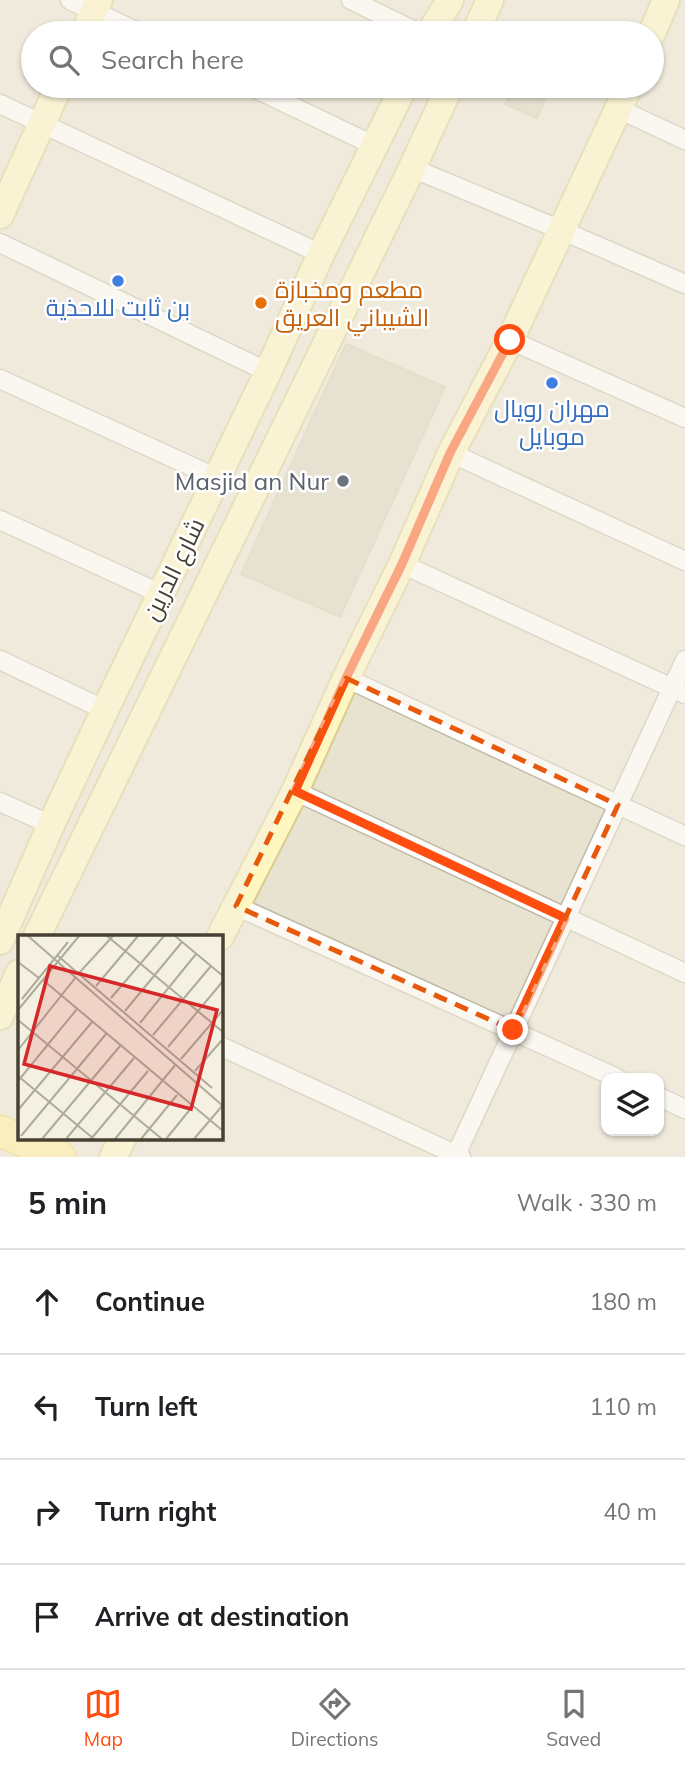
<!DOCTYPE html>
<meta charset="utf-8">
<style>
:root{--surface:#fff;--page:#f2f2f2;--text:#202124;--muted:#757577;--line:#e0e0e0;--accent:#ff4e0f}
body{margin:0;font-family:Mulish,Cairo,sans-serif;background:var(--page);color:var(--text)}
.controls{position:absolute;right:21px;bottom:21px;display:grid;overflow:hidden;border-radius:14px;box-shadow:0 2px 5px #0004}
.controls button{width:63px;height:63px;display:grid;place-items:center;padding:0;border:0;border-bottom:2px solid var(--line);background:var(--surface);color:var(--text);font:35px sans-serif}
.stop{position:absolute;width:21px;height:21px;margin:-16px;border:5px solid #ff4e0f;border-radius:50%;background:#fff}
.stop.end{background:#ff4e0f;border-color:#fff;box-shadow:0 2px 7px #0008}
.list{margin:0;padding:0;list-style:none}
h2{display:flex;justify-content:space-between;align-items:center;height:91px;margin:0;padding:0 28px;font-size:30px}
h2 small{font-size:23px;font-weight:400;color:var(--muted)}
.list li{display:grid;grid-template-columns:46px 1fr auto;gap:21px;align-items:center;box-sizing:border-box;height:105px;padding:0 28px;border-top:2px solid var(--line)}
.list b{display:block;font-size:26px;white-space:nowrap}
.list em{font-size:23px;font-style:normal;color:var(--muted)}
.icon{flex:none;width:38px;height:38px;fill:none;stroke:currentColor;stroke-width:2;stroke-linecap:round;stroke-linejoin:round}
.map{position:relative;flex:none;width:685px;height:1157px;overflow:hidden}
.search{position:absolute;background:var(--surface);box-shadow:0 2px 5px #0004;left:21px;right:21px;top:21px;height:77px;display:flex;align-items:center;gap:18px;box-sizing:border-box;padding:0 24px;border-radius:38px;color:var(--muted);font-size:26px}
.sheet{height:511px;background:var(--surface)}
nav{display:flex;justify-content:space-around;align-items:center;box-sizing:border-box;height:98px;border-top:2px solid var(--line);background:var(--surface);font-size:19px;color:var(--muted)}
nav a{display:grid;justify-items:center;gap:4px}
nav .on{color:var(--accent)}
.map>svg:first-child{display:block}
</style>
<div class="map">
<svg width="685" height="1157" viewBox="0 0 685 1157">
<rect width="100%" height="100%" fill="#f4f1e3"/>
<path fill="#e8e3d1" fill-rule="evenodd" d="M0,0h685v1157h-685zM33,33h619v53h-619zM19,936h201v202h-201zM606,1078h53v53h-53z"/>
<g fill="#d6ceb8" stroke="#d2c7aa" stroke-width="2">
<polygon points="513,86 545,86 550,88 537,118 505,104"/>
<polygon points="346,344 445,387 340,617 241,574"/>
</g>
<g fill="none" stroke-linecap="round" stroke-linejoin="round">
<defs>
<g id="street">
<polyline points="70,0 140,33"/>
<polyline points="351,0 419,33"/>
<polyline points="250,86 375,146"/>
<polyline points="0,104 321,254"/>
<polyline points="619,109 685,140"/>
<polyline points="412,168 561,230 685,284"/>
<polyline points="0,243 268,372"/>
<polyline points="510,340 685,418"/>
<polyline points="0,379 217,478"/>
<polyline points="451,453 685,561"/>
<polyline points="0,520 161,594"/>
<polyline points="402,564 685,694"/>
<polyline points="0,660 105,710"/>
<polyline points="346,678 685,836"/>
<polyline points="295,791 685,973"/>
<polyline points="0,802 51,825"/>
<polyline points="236,906 617,1078"/>
<polyline points="220,1046 461,1157"/>
<polyline points="659,1097 685,1109"/>
<polyline points="455,1157 685,660"/>
</g>
<g id="secondary">
<polyline points="84,33 99,0"/>
<polyline points="430,33 450,0"/>
<polyline points="475,33 490,0"/>
<polyline points="652,33 666,0"/>
<polyline points="0,215 59,86"/>
<polyline points="37,936 412,168 450,86"/>
<polyline points="220,937 295,791 346,678 402,564 451,453 510,340 629,86"/>
<polyline points="0,941 51,825 105,710 268,372 321,254 404,86"/>
<polyline points="0,1016 19,973"/>
<polyline points="113,1157 123,1138"/>
</g>
<polyline id="primary" points="0,1131 60,1157"/>
</defs>
<use href="#street" stroke="#c0baa5" stroke-width="21"/>
<use href="#secondary" stroke="#d8cd8e" stroke-width="30"/>
<use href="#primary" stroke="#f0d355" stroke-width="33"/>
<use href="#street" stroke="#fff" stroke-width="18"/>
<use href="#secondary" stroke="#fff7c2" stroke-width="26"/>
<use href="#primary" stroke="#ffec91" stroke-width="30"/>
</g>
<g fill="none" stroke-linecap="round" stroke-linejoin="round">
<polyline stroke="#ff4e0f" stroke-width="9" points="510,340 450,453 402,564 346,678 295,791 565,918 513,1030"/>
</g>
<path d="M0 0H685V1157H0ZM346,678l272,127 -105,225 -277,-124z" fill="#f4f1e3" fill-opacity=".55" fill-rule="evenodd"/>
<path fill="none" stroke="#e8590c" stroke-width="5" stroke-dasharray="14 9" stroke-linejoin="round" d="M346,678l272,127 -105,225 -277,-124z"/>
<g fill="#3f7fe0" stroke="#fff" stroke-width="2.5">
<circle cx="118" cy="281" r="7"/>
<circle cx="552" cy="383" r="7"/>
</g>
<circle fill="#e8710a" stroke="#fff" stroke-width="2.5" cx="261" cy="303" r="7"/>
<circle fill="#6b7280" stroke="#fff" stroke-width="2.5" cx="343" cy="481" r="7"/>
<g text-anchor="middle" dominant-baseline="central" stroke-width="5" stroke-linejoin="round" paint-order="stroke">
<g font-size="24" fill="#c56008" stroke="#fff" text-anchor="start">
<text x="275" y="289">مطعم ومخبازة<tspan x="275" dy="28">الشيباني العريق</tspan></text>
</g>
<g font-size="24" fill="#366cbe" stroke="#fff">
<text x="118" y="307">بن ثابت للاحذية</text>
<text x="552" y="408">مهران رويال<tspan x="552" dy="28">موبايل</tspan></text>
</g>
<g font-size="24" fill="#5b616d" stroke="#fff" text-anchor="end">
<text x="329" y="481">Masjid an Nur</text>
</g>
<g font-size="24" fill="#464133" stroke="#fff">
<text transform="translate(173 569) rotate(-64)">شارع الدرين</text>
</g>
</g>
<g transform="translate(18 935)">
<rect width="205" height="205" fill="#f4f1e3"/>
<path fill="none" stroke="#aeab9d" stroke-width="2" d="M10,1l195,170M89,1l116,96M157,1l48,40M40,21l154,132M0,27l21,16M61,38l34,-37M25,45l180,151M78,51l42,-50M93,63l53,-62M4,64l46,-57M0,75l61,-74M107,76l57,-69M0,85l144,119M122,88l56,-69M135,100l58,-69M150,112l55,-66M0,115l58,-73M163,124l42,-49M177,136l28,-32M0,141l76,63M0,146l59,-72M0,175l74,-88M3,201l85,-102M24,204l78,-93M48,204l68,-81M73,204l57,-68M97,204l61,-75M123,204l36,-44M148,204l26,-32M176,204l28,-33"/>
<path fill="#d62828" fill-opacity="0.15" stroke="#d62828" stroke-width="3.5" d="M32,31l167,44 -26,99 -167,-45z"/>
<rect width="205" height="205" fill="none" stroke="#464133" stroke-width="3.5"/>
</g>
</svg>
<div class="controls">
<button><svg class="icon" aria-label="layers" viewBox="0 0 24 24"><path d="M12 4l9 5-9 5-9-5zM3 14l9 5 9-5"/></svg></button>
</div>
<div class="stop" style="left:510px;top:340px"></div>
<div class="stop end" style="left:513px;top:1030px"></div>
<div class="search"><svg class="icon" aria-label="search" viewBox="0 0 24 24"><circle cx="10" cy="10" r="6"/><path d="M15 15l6 6"/></svg>Search here</div>
</div>
<section class="sheet">
<h2>5 min<small>Walk · 330 m</small></h2>
<ul class="list">
<li><svg class="icon" aria-label="ahead" viewBox="0 0 24 24"><path d="M12 20V5M6 11l6-6 6 6"/></svg><div><b>Continue</b></div><em>180 m</em></li>
<li><svg class="icon" aria-label="left" viewBox="0 0 24 24"><path d="M17 20v-9H6M10 6l-5 5 5 5"/></svg><div><b>Turn left</b></div><em>110 m</em></li>
<li><svg class="icon" aria-label="right" viewBox="0 0 24 24"><path d="M7 20v-9h11M14 6l5 5-5 5"/></svg><div><b>Turn right</b></div><em>40 m</em></li>
<li><svg class="icon" aria-label="arrive" viewBox="0 0 24 24"><path d="M6 21V4h12l-3 4 3 4H6"/></svg><div><b>Arrive at destination</b></div></li>
</ul>
</section>
<nav>
<a class="on"><svg class="icon" aria-label="map" viewBox="0 0 24 24"><path d="M3 6l6-2 6 2 6-2v14l-6 2-6-2-6 2zM9 4v14M15 6v14"/></svg>Map</a>
<a><svg class="icon" aria-label="directions" viewBox="0 0 24 24"><path d="M12 3l9 9-9 9-9-9zM9 14v-3h6M13 9l2 2-2 2"/></svg>Directions</a>
<a><svg class="icon" aria-label="saved" viewBox="0 0 24 24"><path d="M7 4h10v16l-5-4-5 4z"/></svg>Saved</a>
</nav>
